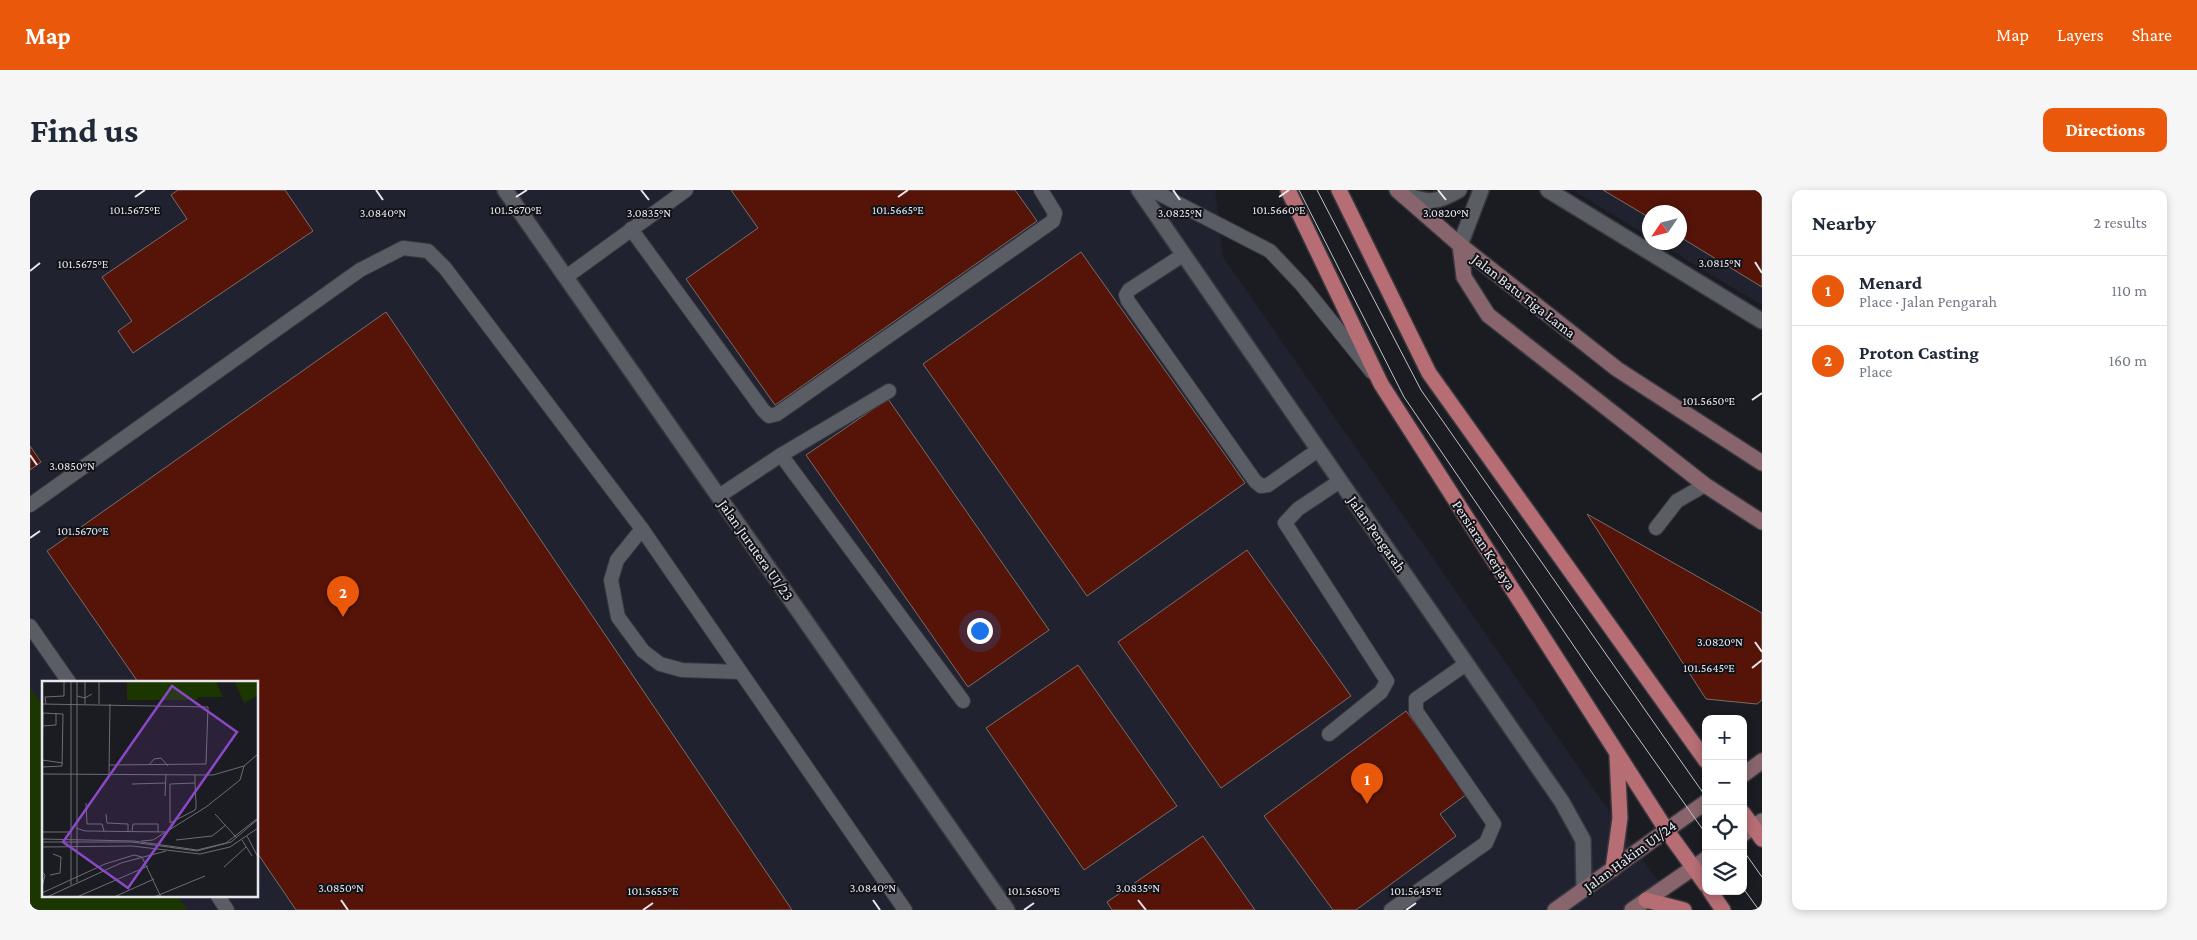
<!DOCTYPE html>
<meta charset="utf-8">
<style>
:root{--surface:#fff;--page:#f6f6f7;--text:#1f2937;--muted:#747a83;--line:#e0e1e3;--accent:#ea580c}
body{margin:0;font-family:"Crimson Pro",serif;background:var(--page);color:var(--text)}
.controls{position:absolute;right:15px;bottom:15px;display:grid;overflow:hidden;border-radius:10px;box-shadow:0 2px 8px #0003}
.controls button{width:45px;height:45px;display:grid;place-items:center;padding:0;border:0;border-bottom:1px solid var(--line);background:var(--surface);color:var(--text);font:25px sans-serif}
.compass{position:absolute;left:1612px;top:15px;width:45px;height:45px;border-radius:50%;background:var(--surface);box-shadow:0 2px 8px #0003;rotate:235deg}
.you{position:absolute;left:949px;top:440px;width:18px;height:18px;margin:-12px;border:4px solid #fff;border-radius:50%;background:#1a73e8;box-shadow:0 0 0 8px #1a73e833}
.badge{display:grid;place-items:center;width:32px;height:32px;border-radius:50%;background:var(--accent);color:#fff;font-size:16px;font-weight:700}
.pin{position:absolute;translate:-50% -41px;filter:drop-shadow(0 1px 2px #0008)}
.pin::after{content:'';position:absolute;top:26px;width:18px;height:15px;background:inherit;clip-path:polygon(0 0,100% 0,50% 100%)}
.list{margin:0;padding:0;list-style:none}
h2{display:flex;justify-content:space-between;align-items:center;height:65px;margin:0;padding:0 20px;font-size:21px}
h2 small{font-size:16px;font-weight:400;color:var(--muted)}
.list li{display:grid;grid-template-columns:32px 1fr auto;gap:15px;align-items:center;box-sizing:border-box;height:70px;padding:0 20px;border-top:1px solid var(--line)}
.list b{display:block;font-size:19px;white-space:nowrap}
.list p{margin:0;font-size:16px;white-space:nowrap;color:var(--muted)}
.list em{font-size:16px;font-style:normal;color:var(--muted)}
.icon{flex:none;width:28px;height:28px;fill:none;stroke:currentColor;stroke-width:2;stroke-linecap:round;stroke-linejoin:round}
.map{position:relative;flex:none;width:1732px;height:720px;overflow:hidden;border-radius:10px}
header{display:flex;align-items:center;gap:30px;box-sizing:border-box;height:70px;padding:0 25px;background:var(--accent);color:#fff}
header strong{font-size:24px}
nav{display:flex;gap:28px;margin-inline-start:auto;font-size:18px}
.intro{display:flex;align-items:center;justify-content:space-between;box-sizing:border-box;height:120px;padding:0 30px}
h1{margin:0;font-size:35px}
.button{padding:12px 22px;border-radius:10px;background:var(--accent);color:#fff;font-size:18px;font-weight:700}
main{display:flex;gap:30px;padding:0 30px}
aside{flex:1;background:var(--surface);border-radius:10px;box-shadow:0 2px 8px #0003}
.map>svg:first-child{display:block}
</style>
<header>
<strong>Map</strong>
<nav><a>Map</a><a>Layers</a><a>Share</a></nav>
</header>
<div class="intro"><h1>Find us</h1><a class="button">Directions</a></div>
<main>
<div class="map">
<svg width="1732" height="720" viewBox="0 0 1732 720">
<rect width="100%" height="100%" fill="#1a1c22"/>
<g fill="#20232f" fill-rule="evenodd">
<path d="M0,0h1185l8,67 455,653h-1648zM14,492h214v214h-214z"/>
<polygon points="1543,0 1732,0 1732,115 1629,53 1650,52 1650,22 1620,22 1619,47"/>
</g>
<polygon fill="#1c3600" points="0,498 14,517 14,706 147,706 157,720 0,720"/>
<g fill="#561409" stroke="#776d6b">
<polygon points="148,0 255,0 283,41 103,163 88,141 102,131 72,87 157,29 141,5"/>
<polygon points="701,0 985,0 1007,31 745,215 656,89 728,38"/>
<polygon points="1573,0 1732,0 1732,97 1650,47 1650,22 1620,22 1620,28"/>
<polygon points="1051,62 1215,293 1057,406 893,174"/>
<polygon points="356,122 762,720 266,720 228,664 228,492 108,492 17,361"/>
<polygon points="858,209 1019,440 938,497 776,265"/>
<polygon points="0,256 11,272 0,280"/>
<polygon points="1557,324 1732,423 1732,510 1727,514 1676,509"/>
<polygon points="1217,360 1321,506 1191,598 1088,452"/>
<polygon points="1048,475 1147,616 1054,680 956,538"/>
<polygon points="1376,521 1437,604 1410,624 1426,646 1326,720 1303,720 1234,626"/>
<polygon points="1173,646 1225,720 1082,720 1077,712"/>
</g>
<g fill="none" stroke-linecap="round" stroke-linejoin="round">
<defs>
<g id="lane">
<polyline points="1122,0 1240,61 1272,95 1342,182"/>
<polyline points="601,39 733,220 739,226 747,224 1023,31 1025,23 1011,0"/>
<polyline points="1153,65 1099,100 1096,105 1098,111 1225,291 1231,296 1238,295 1288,260"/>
<polyline points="536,87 656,0"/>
<polyline points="751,265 933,511"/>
<polyline points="689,306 751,265 859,201"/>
<polyline points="0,315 330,80 373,58 398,61 415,78 612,339 875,720"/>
<polyline points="1626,338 1647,311 1675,295"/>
<polyline points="612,339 587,370 581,390 588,427 613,461 630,474 652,480 710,482"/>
<polyline points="0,436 39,492"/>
<polyline points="1299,544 1351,502 1357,491 1255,333 1268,319 1310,291"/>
<polyline points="188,706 197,720"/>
<polyline points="1361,720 1456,653 1464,634 1386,521 1386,509 1436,474"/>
</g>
<g id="street">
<polyline points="475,0 977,720"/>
<polyline points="1109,0 1532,612 1553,650 1554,699"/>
<polyline points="1518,0 1732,131"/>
<path d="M1373,4c25,9 32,10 56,-4"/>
<polyline points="1430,55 1451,0"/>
</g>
<g id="secondary">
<polyline points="1367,0 1430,55 1587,179 1732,273"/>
<polyline points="1430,55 1434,87 1458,125 1675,295 1732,332"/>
<polyline points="1713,585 1732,571"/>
<polyline points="1713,644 1732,631"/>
<polyline points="1525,720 1676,612"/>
<polyline points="1602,720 1676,669"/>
</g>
<g id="primary">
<polyline points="1258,0 1351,194 1637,641 1676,695"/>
<polyline points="1309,0 1399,183 1676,571"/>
<polyline points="1713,623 1732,649"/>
<polyline points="1583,679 1590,628 1587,566"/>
<polyline points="1680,701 1693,720"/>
<polyline points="1616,710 1654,720"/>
</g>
</defs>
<use href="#lane" stroke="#38383e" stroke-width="16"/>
<use href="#street" stroke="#38383e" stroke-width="18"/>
<use href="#secondary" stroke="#38383e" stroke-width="18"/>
<use href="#primary" stroke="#38383e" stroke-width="18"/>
<use href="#lane" stroke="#5b5d65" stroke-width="14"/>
<use href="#street" stroke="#5b5d65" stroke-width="15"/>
<use href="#secondary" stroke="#88656c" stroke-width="15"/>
<use href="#primary" stroke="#b66d74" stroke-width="15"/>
<g stroke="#c0c1c6" stroke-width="1">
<polyline points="1269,0 1374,207 1565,487 1676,644"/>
<polyline points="1287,0 1391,200 1676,607"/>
<polyline points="1713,660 1732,687"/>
<polyline points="1713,698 1729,720"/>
</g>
</g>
<path fill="none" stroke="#e7e8ed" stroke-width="2" d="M346,0l7,10M611,0l8,10M1143,0l7,10M1408,0l8,10M105,7l10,-7M486,7l11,-7M868,7l10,-7M1249,7l10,-7M1725,72l7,11M0,81l10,-8M1722,210l10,-7M0,265l7,10M0,348l10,-7M1725,452l7,10M1722,478l10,-8M311,710l7,10M843,710l7,10M1108,710l8,10M613,720l10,-7M994,720l10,-7M1376,720l10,-7"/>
<g text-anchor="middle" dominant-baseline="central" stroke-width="4" stroke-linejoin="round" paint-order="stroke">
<g font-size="15" fill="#e7e8ed" stroke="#111319">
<text transform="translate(1494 106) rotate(38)">Jalan Batu Tiga Lama</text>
<text transform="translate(1347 344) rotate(55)">Jalan Pengarah</text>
<text transform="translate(1454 355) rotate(57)">Persiaran Kerjaya</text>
<text transform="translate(726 360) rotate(55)">Jalan Jurutera U1/23</text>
<text transform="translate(1600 666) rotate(-36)">Jalan Hakim U1/24</text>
</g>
</g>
<g transform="translate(12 491)">
<rect width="216" height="216" fill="#1a1c22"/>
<path d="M85,1h89l7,15h-25l-1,3h-70zM193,1h23v13l-14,8z" fill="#1c3600"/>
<path fill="none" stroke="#6c6e73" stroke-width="1" d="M35,1v200M35,15l8,2 7,-4M0,23l166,3 -2,57 -97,1M4,23l-1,-7 19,-1v-14M43,23v-22M57,23v-22M1,32l20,1 -1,52 -20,1zM0,45l14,-1v-12M0,79l21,3M107,84l5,-6 7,-1 7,8M0,93l171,1 31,-9 14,-12M67,93l1,-70M153,94v8l1,20v5l-1,2 -25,13v-39l25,-1M90,103l34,-1M123,115l1,-21M44,122l1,21h15l2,7M64,133l1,9 21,1v7M173,133l21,23M34,147l9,3 83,1M90,150l1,-7h25v8M0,151h29M205,155l11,21M0,158l92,2 63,9 29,-7 32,-25M134,159l36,-4 14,-11M200,159l10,16M99,160l12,-1 53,-33 34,-27 4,-14M0,161h90l65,9 34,-9 27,-23M0,166v22M0,166l90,-1 68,8 30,-7 28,-19M100,176l19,40M182,186l22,-20M0,191l3,3 -3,12M8,194l10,-2 1,-16 -8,-3M29,204v-203M0,212l63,-29 29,-9 8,2M5,216l74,-34 45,-12M35,216l71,-31M72,216l40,-18M112,216l51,-21"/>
<path fill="#8b48c6" fill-opacity="0.15" stroke="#8b48c6" stroke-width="2.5" d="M130,5l65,46 -109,156 -65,-46z"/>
<rect width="216" height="216" fill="none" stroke="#e7e8ed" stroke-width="2.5"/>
</g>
<g font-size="12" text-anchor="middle" fill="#e7e8ed" stroke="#111319" stroke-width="4" stroke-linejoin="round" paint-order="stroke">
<text x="105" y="24">101.5675°E</text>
<text x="486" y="24">101.5670°E</text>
<text x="868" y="24">101.5665°E</text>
<text x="1249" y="24">101.5660°E</text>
<text x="353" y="27">3.0840°N</text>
<text x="619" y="27">3.0835°N</text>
<text x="1150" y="27">3.0825°N</text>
<text x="1416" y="27">3.0820°N</text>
<text x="1690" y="77">3.0815°N</text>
<text x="53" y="78">101.5675°E</text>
<text x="1679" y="215">101.5650°E</text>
<text x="42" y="280">3.0850°N</text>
<text x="53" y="345">101.5670°E</text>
<text x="1690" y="456">3.0820°N</text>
<text x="1679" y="482">101.5645°E</text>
<text x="311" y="702">3.0850°N</text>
<text x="843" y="702">3.0840°N</text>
<text x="1108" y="702">3.0835°N</text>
<text x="623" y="705">101.5655°E</text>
<text x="1004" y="705">101.5650°E</text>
<text x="1386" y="705">101.5645°E</text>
</g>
</svg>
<div class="controls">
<button>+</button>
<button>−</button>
<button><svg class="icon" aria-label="locate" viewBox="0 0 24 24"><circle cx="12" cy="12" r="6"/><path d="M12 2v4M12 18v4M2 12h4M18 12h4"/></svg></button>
<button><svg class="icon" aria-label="layers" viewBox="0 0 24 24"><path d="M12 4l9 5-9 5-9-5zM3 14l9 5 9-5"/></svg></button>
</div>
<svg class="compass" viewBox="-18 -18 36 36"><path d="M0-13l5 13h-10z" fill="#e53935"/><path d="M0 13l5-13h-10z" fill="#747a83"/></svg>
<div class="you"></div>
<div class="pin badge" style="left:1337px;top:614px">1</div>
<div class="pin badge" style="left:313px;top:427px">2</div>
</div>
<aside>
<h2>Nearby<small>2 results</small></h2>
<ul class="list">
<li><span class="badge">1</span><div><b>Menard</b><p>Place · Jalan Pengarah</p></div><em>110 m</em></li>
<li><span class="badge">2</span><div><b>Proton Casting</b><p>Place</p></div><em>160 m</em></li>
</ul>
</aside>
</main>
